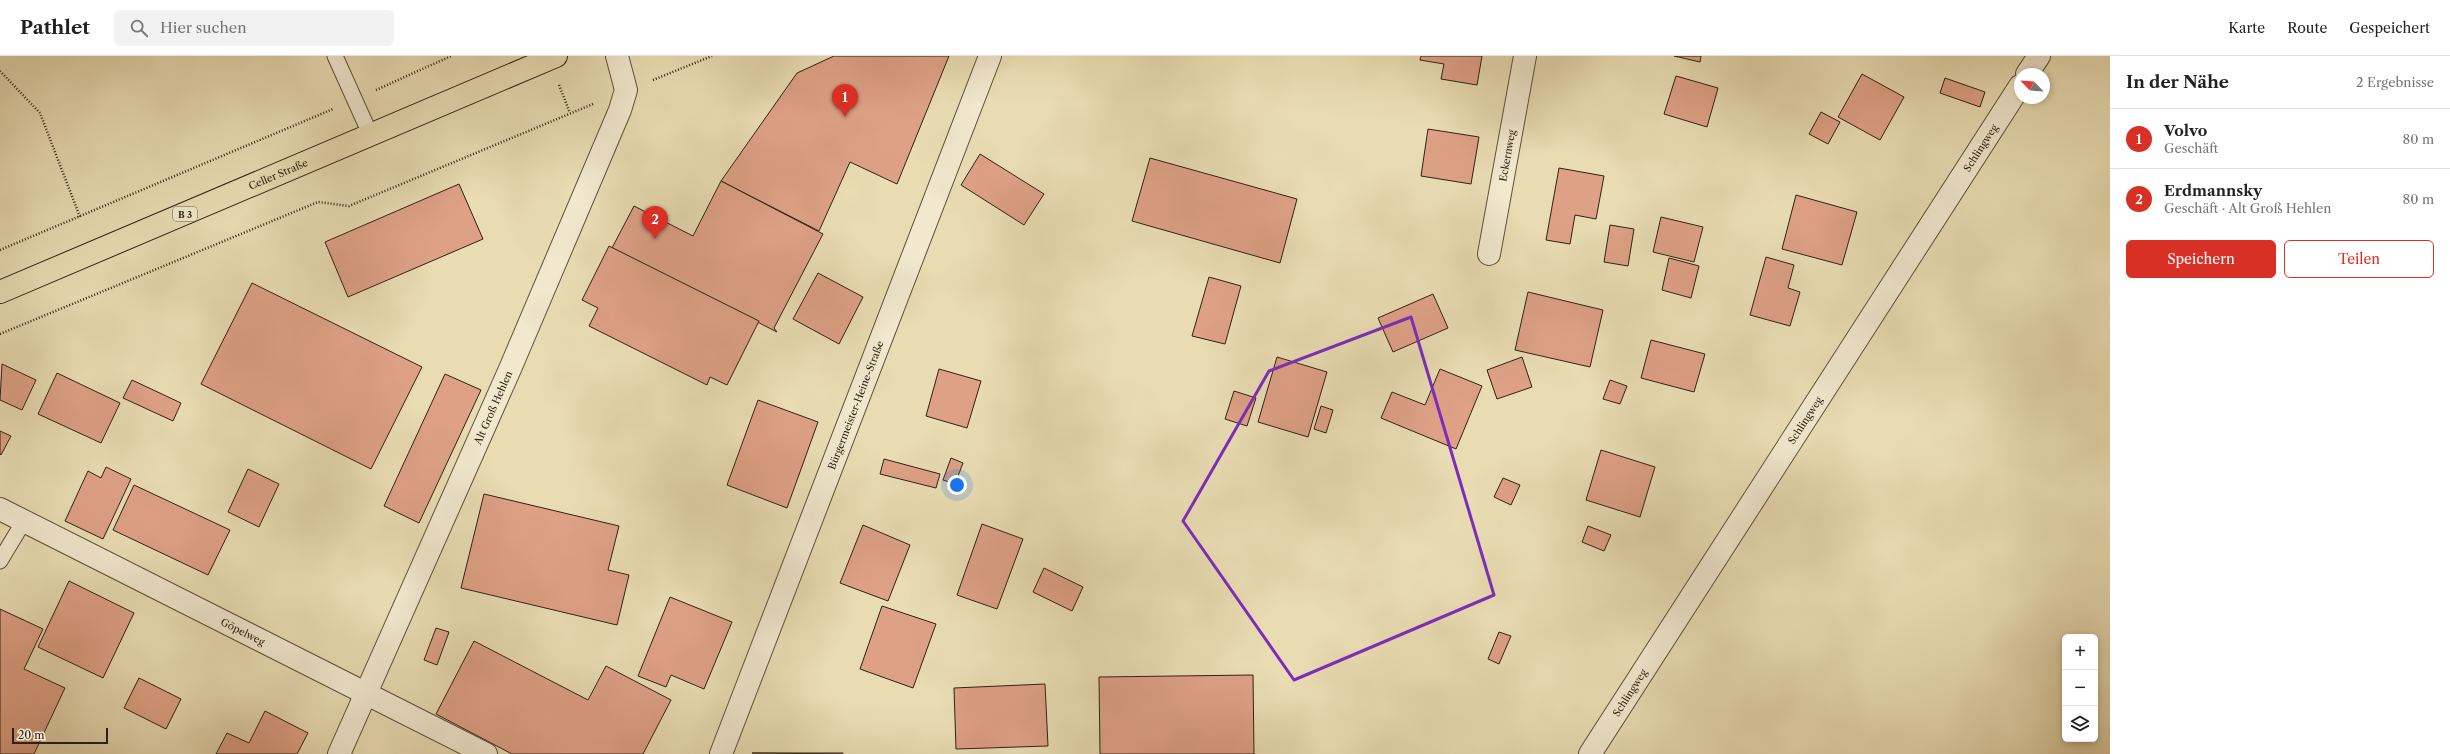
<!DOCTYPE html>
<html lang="de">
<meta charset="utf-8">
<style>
:root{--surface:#fff;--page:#f2f2f2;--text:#222;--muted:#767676;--line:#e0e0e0;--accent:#d93025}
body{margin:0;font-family:"Libre Caslon Text",serif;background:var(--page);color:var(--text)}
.controls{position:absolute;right:12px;bottom:12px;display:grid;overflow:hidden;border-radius:6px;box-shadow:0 2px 6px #0003}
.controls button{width:36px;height:36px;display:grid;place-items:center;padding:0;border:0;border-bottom:1px solid var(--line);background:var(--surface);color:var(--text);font:20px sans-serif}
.compass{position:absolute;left:2014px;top:12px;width:36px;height:36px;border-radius:50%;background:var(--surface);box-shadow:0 2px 6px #0003;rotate:295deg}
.scale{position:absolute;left:12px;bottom:10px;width:96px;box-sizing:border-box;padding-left:4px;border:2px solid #2f2113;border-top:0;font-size:11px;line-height:14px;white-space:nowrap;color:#2f2113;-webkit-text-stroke:3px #f1e8ce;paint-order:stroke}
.you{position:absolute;left:957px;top:429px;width:14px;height:14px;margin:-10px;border:3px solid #fff;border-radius:50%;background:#1a73e8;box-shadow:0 0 0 6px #1a73e833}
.badge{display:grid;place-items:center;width:26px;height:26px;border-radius:50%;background:var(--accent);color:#fff;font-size:13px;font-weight:700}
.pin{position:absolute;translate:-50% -33px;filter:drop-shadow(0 1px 2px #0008)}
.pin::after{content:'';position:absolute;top:21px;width:14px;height:12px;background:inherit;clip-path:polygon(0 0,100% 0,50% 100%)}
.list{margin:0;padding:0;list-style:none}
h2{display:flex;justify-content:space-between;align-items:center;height:52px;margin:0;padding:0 16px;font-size:17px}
h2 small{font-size:13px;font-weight:400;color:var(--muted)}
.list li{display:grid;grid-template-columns:26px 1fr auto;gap:12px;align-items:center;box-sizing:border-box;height:60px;padding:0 16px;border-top:1px solid var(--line)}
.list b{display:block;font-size:15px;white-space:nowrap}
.list p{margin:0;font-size:13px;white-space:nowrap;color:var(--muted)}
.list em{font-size:13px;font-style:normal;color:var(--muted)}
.actions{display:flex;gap:8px;padding:12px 16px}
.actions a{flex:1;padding:9px 0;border:1px solid var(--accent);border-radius:6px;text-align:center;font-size:14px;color:var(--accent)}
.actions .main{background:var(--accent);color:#fff}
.icon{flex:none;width:22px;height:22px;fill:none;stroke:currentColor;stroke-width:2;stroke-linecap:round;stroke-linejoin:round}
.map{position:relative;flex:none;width:2110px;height:698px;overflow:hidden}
header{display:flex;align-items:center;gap:24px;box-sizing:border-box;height:56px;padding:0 20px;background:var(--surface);border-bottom:1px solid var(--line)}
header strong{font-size:19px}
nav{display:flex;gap:22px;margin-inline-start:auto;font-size:14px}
.search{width:280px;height:36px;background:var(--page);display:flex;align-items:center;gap:10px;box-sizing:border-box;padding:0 14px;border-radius:6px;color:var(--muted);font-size:15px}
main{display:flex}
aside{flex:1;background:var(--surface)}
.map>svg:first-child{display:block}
</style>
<header>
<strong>Pathlet</strong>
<div class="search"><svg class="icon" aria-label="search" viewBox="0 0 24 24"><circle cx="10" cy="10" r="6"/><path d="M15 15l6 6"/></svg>Hier suchen</div>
<nav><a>Karte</a><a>Route</a><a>Gespeichert</a></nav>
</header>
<main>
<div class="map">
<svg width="2110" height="698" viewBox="0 0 2110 698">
<rect width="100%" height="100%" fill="#e9dcb3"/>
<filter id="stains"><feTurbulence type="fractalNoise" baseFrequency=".005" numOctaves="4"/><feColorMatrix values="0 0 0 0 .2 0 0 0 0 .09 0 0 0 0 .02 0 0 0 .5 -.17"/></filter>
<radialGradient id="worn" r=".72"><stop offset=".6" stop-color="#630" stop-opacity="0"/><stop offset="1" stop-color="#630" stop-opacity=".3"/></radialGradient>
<g fill="#dea186" stroke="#2f2113">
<polygon points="834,0 949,0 897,128 850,106 819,175 721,125 797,17"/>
<polygon points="1421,0 1482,0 1477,29 1441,23 1444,8 1420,4"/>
<polygon points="1674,0 1701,0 1700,6"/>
<polygon points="1862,18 1904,41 1880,84 1838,61"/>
<polygon points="1676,20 1718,32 1707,71 1664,58"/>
<polygon points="1945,22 1985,36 1980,51 1940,37"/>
<polygon points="1821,56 1840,66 1828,88 1809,78"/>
<polygon points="1428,73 1479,81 1471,128 1421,120"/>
<polygon points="980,98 1044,138 1024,169 961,129"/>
<polygon points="1150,102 1297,143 1280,207 1132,165"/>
<polygon points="1559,112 1604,120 1596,163 1575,159 1570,188 1546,184"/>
<polygon points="721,125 823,178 774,272 777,276 612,192 634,150 693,180"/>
<polygon points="459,128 483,183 348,241 325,186"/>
<polygon points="1796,139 1857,156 1842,209 1782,193"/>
<polygon points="1661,161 1703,171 1694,206 1653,196"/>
<polygon points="1610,169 1634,173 1628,210 1604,206"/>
<polygon points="609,190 759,265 727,329 710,321 707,329 589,270 598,252 582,244"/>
<polygon points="1766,201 1794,209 1788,232 1800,236 1790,270 1750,259"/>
<polygon points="1669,202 1699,210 1691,242 1662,234"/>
<polygon points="818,217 863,241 839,288 793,263"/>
<polygon points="1209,221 1241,230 1225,288 1192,280"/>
<polygon points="252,227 422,311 371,413 201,328"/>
<polygon points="1528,236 1603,254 1590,311 1515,294"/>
<polygon points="1433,238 1448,272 1393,296 1378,262"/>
<polygon points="1651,284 1705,298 1694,336 1641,322"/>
<polygon points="1277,301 1327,316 1308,381 1258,366"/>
<polygon points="1522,301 1532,331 1497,343 1487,314"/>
<polygon points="2,308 36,324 22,354 0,344"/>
<polygon points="939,313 981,325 967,372 926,360"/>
<polygon points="1440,313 1482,330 1456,393 1381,362 1392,336 1425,349"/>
<polygon points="57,317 120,347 101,387 38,358"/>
<polygon points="445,318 481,334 419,467 384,450"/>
<polygon points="132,324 181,347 173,365 123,342"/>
<polygon points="1610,324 1627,330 1620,348 1603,343"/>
<polygon points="1234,335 1256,342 1247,370 1225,363"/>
<polygon points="758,344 818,366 787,452 727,429"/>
<polygon points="1321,350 1333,354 1326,377 1314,373"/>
<polygon points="0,375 11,380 1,399 0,398"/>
<polygon points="1601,394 1655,411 1640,461 1586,444"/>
<polygon points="951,402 963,407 955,428 943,424"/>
<polygon points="884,403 940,418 936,432 880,418"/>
<polygon points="106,411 131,423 103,483 65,465 88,415 101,422"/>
<polygon points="248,413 279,428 259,471 228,456"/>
<polygon points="1503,422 1520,429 1511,449 1494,441"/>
<polygon points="134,429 230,474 208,519 113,474"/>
<polygon points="484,438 619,470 608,514 629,519 617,569 461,532"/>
<polygon points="982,468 1023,483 997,553 957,539"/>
<polygon points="863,469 910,489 888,545 840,527"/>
<polygon points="1588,470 1611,479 1604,495 1582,486"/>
<polygon points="1044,512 1083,531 1072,555 1033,536"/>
<polygon points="69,525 134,557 103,622 38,591"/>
<polygon points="670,541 732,566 704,633 671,619 666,631 638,620"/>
<polygon points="882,550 936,568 913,632 860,613"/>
<polygon points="0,553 43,573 24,613 65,632 34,698 0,698"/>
<polygon points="436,572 449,576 437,609 424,604"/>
<polygon points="1499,576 1511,580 1499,608 1488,603"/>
<polygon points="474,585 588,644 606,610 671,644 643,698 512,698 436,658"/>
<polygon points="1253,619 1254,698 1100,698 1099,621"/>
<polygon points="139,622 181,643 166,673 124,652"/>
<polygon points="1045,628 1048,690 956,693 954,632"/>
<polygon points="265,655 308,677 297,698 216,698 227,677 249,687"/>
<polygon points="752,697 843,697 843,698"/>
</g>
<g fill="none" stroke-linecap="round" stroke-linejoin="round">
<defs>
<g id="lane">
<polyline points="335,0 371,80"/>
<polyline points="0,505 24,465"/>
</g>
<g id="street">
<polyline points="2027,18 2039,0"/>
<path id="s1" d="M1489,198l36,-198"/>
<path id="s2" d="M0,453l486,245"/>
<path id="s3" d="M339,698l171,-385 110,-259 6,-20 -9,-34"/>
<path id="s4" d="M721,698l269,-698"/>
<path id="s5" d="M1590,698l430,-668"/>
</g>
<g id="primary">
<path id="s6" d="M0,236l556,-236"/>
</g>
</defs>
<use href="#lane" stroke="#5e503b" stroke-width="17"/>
<use href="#street" stroke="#5e503b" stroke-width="24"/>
<use href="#primary" stroke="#2f2113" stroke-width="24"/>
<g stroke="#2f2113" stroke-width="2.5" stroke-dasharray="1 2" stroke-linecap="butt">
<polyline points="0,15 40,57 80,161"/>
<polyline points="653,24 712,0"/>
<polyline points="559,29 570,57"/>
<polyline points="376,34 451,0"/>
<polyline points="0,194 333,53"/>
<polyline points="0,278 318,146 349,150 593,48"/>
</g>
<use href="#lane" stroke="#f1e8ce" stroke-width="15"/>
<use href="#street" stroke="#f1e8ce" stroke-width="22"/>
<use href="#primary" stroke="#e9dcb3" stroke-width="22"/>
</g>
<path fill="none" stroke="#7b2cbf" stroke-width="3" stroke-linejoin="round" d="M1411,261l83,278 -200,85 -111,-159 86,-150z"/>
<g text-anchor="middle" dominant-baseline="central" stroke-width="3" stroke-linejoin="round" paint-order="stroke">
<rect fill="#f1e8ce" stroke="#695d4b" stroke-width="1" x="173" y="151" width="24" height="14" rx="3"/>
<g font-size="9" font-weight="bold" fill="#2f2113">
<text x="185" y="158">B 3</text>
</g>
<g font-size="10" fill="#2f2113" stroke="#f1e8ce">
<text stroke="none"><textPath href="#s5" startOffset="721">Schlingweg</textPath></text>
<text stroke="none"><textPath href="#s1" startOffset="100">Eckernweg</textPath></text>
<text stroke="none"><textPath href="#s6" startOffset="302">Celler Straße</textPath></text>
<text stroke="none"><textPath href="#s4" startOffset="374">Bürgermeister-Heine-Straße</textPath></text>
<text stroke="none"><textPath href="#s3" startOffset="379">Alt Groß Hehlen</textPath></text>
<text stroke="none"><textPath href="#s5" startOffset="397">Schlingweg</textPath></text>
<text stroke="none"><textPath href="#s2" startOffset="272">Göpelweg</textPath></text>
<text stroke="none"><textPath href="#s5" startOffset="73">Schlingweg</textPath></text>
</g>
</g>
<rect width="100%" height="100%" filter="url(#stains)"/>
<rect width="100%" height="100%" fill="url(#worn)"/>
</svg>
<div class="controls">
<button>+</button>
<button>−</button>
<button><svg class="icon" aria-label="layers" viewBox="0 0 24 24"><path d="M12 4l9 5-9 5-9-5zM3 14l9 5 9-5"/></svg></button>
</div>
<svg class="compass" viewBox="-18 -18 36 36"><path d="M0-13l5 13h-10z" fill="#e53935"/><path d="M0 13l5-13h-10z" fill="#767676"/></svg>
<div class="scale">20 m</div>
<div class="you"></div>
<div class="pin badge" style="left:845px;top:61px">1</div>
<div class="pin badge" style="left:655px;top:183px">2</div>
</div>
<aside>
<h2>In der Nähe<small>2 Ergebnisse</small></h2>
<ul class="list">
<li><span class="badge">1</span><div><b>Volvo</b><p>Geschäft</p></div><em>80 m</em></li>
<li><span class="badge">2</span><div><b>Erdmannsky</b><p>Geschäft · Alt Groß Hehlen</p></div><em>80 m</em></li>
</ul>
<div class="actions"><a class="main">Speichern</a><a>Teilen</a></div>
</aside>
</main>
